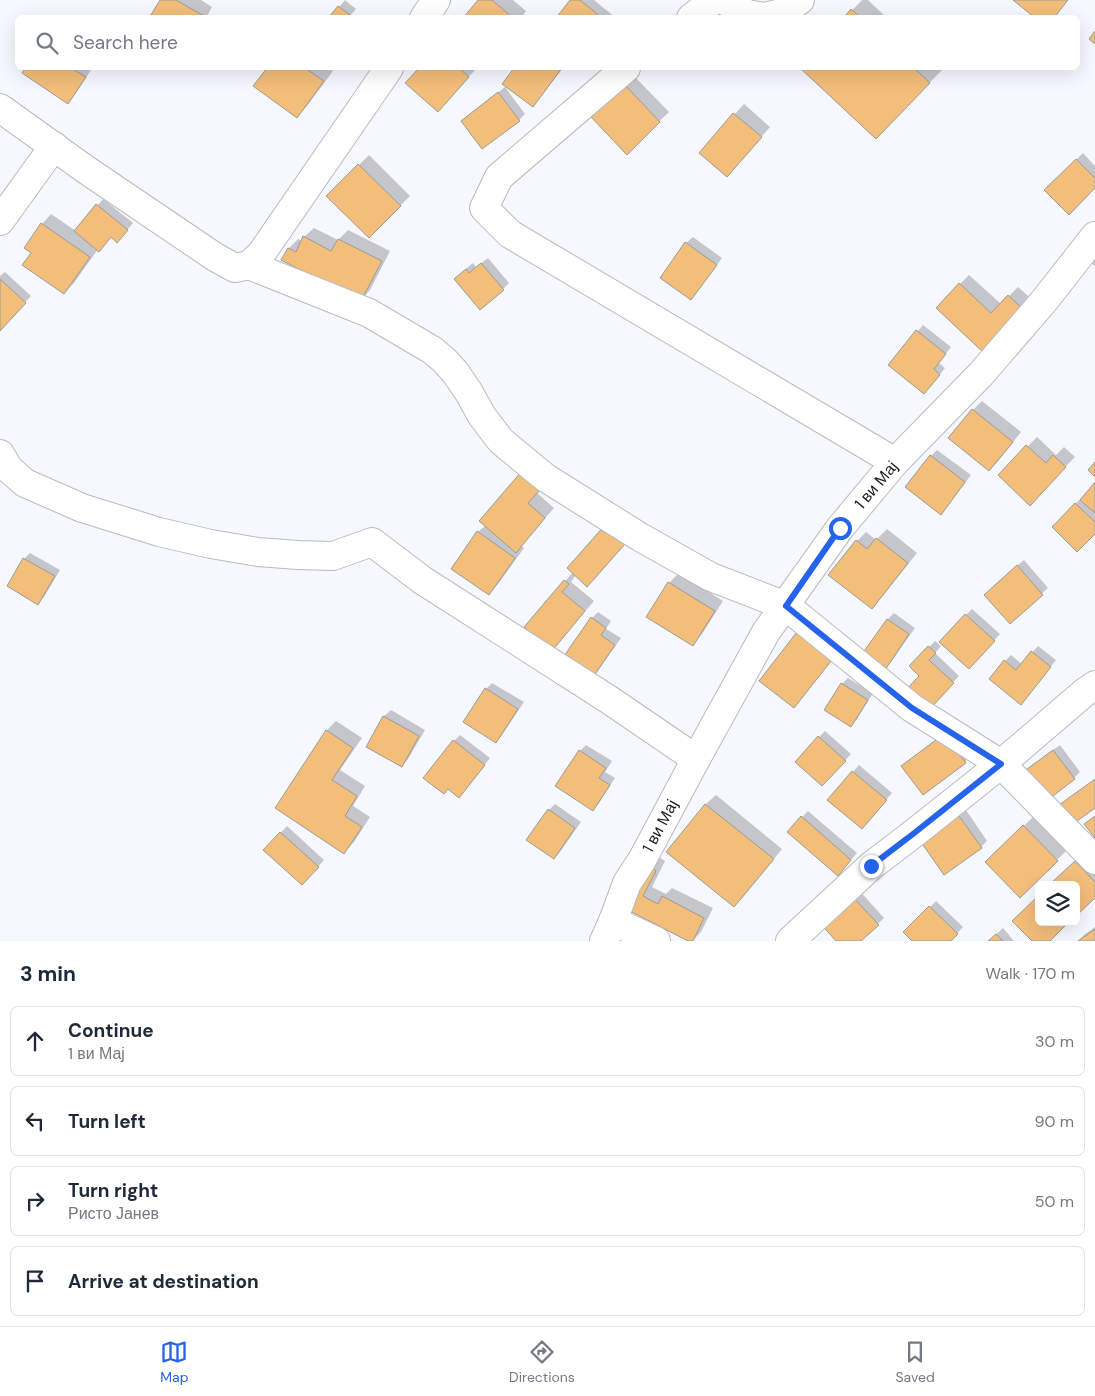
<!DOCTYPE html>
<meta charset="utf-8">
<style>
:root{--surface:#fff;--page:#f6f6f7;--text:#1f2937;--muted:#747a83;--line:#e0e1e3;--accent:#2563eb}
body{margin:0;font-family:"DM Sans",sans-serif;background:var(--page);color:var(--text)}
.controls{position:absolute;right:15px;bottom:15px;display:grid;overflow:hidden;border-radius:8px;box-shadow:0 5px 20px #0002}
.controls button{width:45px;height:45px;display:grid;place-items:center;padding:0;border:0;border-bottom:1px solid var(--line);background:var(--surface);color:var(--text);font:25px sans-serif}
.stop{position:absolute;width:15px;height:15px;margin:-11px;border:4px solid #2563eb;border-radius:50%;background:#fff}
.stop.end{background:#2563eb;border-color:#fff;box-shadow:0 1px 5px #0008}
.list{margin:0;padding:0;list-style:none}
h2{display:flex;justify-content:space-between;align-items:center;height:65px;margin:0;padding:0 20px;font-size:21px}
h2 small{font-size:16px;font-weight:400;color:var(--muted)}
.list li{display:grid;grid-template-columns:32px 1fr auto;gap:15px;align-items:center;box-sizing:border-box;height:70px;margin:0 10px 10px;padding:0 10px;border:1px solid var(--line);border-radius:8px}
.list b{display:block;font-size:19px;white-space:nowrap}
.list p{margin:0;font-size:16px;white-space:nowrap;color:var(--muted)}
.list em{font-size:16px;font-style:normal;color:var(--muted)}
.icon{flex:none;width:28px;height:28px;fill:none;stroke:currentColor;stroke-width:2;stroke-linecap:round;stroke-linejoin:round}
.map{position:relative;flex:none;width:1095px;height:941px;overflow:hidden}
.search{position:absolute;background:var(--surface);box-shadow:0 5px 20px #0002;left:15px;right:15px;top:15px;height:55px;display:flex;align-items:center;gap:12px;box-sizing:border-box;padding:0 18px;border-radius:8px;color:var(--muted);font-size:19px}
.sheet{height:385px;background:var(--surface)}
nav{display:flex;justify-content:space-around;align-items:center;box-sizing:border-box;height:70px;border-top:1px solid var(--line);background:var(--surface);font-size:14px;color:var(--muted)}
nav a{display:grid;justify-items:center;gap:2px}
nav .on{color:var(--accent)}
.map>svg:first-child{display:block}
</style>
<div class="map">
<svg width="1095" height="941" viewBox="0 0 1095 941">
<rect width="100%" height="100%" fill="#f5f8fe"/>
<g fill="#0003">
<polygon points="161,0 201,0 212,7 206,18 151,18"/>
<polygon points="345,0 356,9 350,16 352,18 330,18"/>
<polygon points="480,0 513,0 526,11 521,18 465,18"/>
<polygon points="572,0 594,0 616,18 557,18"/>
<polygon points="862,0 868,0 887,18 845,18"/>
<polygon points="26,68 87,68 91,70 74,96 68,102 23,72"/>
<polygon points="268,68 328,68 333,71 307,106 297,116 255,86"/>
<polygon points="421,68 477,68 438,110 407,83"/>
<polygon points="516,68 563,68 542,95 533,105 504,83"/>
<polygon points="802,68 939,68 942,70 876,138"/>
<polygon points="635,77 669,112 627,153 593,117"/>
<polygon points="505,87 525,114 519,120 462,121 469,115"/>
<polygon points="744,104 770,127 736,166 700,152"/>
<polygon points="1083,153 1095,166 1095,187 1046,190"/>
<polygon points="369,155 410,196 369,237 328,196"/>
<polygon points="103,199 133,223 123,235 111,236 98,249 74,283 64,293 32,253 42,224 51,214 76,231"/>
<polygon points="314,228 338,240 348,230 390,251 370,290 361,300 289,248 298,239 302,241 304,237"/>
<polygon points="693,237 722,258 697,292 691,299 662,277 686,243"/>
<polygon points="1095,251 1095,266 1088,261"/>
<polygon points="488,258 509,283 503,289 462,272 473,263 476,267"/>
<polygon points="5,272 31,296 0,330 0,276"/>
<polygon points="969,275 1001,304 1018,287 1034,301 995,343 960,284"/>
<polygon points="923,325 951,347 939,363 945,368 931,386 890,365"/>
<polygon points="982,401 1021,432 999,460 989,470 973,410"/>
<polygon points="1037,437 1056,455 1064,447 1075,457 1039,494 999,475"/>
<polygon points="937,450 971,475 947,507 931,456"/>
<polygon points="1095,484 1095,532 1053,527 1082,497"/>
<polygon points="537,493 554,508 521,546 524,548 498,584 489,594 478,532 486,525"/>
<polygon points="887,529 917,553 881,598 871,607 857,541 866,532 876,540"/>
<polygon points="631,537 594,579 576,575 571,582 594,601 561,639 526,627 573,572"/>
<polygon points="30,553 60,570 44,597 38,603 24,559"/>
<polygon points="1024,560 1048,588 1010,622 991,588"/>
<polygon points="679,573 723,601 702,634 693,644 669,583"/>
<polygon points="972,609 1000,634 975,661 966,615"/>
<polygon points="598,612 611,621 606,629 621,638 597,672 591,678 592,618"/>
<polygon points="894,613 915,628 891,662 885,668 864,654 888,619"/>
<polygon points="935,641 941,646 935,653 959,676 934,703 921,676 911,666"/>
<polygon points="843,646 803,697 794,707"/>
<polygon points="1038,646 1056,660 1027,697 1005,661 1011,655 1022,664"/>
<polygon points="848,678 873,693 857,719 850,725 842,684"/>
<polygon points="492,683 524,702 502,735 496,742 486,689"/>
<polygon points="391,710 425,730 408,759 402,766 367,746 384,716"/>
<polygon points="336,721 362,738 340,770 365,786 353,806 370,817 354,842 344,852 276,807 327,730"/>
<polygon points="954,726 974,753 965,762 903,766 913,757"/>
<polygon points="825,731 851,754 828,779 819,737"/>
<polygon points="460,735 490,758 465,790 454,741"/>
<polygon points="586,745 612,761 605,772 615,778 599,803 592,810 580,751"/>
<polygon points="1060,745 1080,772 1074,778 1024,772 1031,766"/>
<polygon points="859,765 892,793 868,821 829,800"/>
<polygon points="716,795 782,849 744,896 734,906 668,852 706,804"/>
<polygon points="555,804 581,822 560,852 554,858 549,810"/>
<polygon points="966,810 987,841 981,847 929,836"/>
<polygon points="808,811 857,853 844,868 789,831"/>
<polygon points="1033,817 1066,851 1020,896 987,862"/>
<polygon points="287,826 324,860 308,878 265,850"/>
<polygon points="1085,852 1095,862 1095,896 1076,885 1051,885"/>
<polygon points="657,856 665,861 652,887 666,894 672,888 713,908 701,932 692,941 625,907"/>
<polygon points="857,888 884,918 859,941 838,941"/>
<polygon points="936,901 963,927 950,941 914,941 905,932"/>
<polygon points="1095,927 1095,941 1078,941 1084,935"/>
<polygon points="1003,928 1014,941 989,941"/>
</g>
<g fill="#f3bd7a" stroke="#9f9b96">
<polygon points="160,0 176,0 204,16 203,18 149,18"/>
<polygon points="478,0 492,0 513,18 463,18"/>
<polygon points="570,0 580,0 602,18 556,18"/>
<polygon points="1013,0 1068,0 1054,18 1035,18"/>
<polygon points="338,6 350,15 349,18 328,18"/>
<polygon points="851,9 861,18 843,18"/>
<polygon points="1095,31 1095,44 1089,39"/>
<polygon points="25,68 71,68 86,77 68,104 22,73"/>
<polygon points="267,68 305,68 324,81 297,118 253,86"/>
<polygon points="419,68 459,68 469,77 438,112 405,83"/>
<polygon points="514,68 562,68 533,107 502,84"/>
<polygon points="800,68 914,68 930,83 876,139"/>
<polygon points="625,85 660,122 627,155 591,117"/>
<polygon points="498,92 520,121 482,149 461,121"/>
<polygon points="733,113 762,137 727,177 699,153"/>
<polygon points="1076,159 1095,178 1095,188 1069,215 1044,190"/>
<polygon points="358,164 401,206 369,238 326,196"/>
<polygon points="96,204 128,230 117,243 111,237 99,252 74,231"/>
<polygon points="41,223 90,257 64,294 22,265 31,253 24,248"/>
<polygon points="303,236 331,251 338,239 382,261 361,301 281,260 288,248 296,252"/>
<polygon points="685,242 717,265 691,300 660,278"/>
<polygon points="481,263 504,290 480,310 454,279 466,269 469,273"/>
<polygon points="0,279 26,303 0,331"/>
<polygon points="959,283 991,313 1008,295 1025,311 985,354 936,308"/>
<polygon points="916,330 946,354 934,369 940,375 924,394 888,365"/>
<polygon points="972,409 1013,442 989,471 948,438"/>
<polygon points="1026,445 1046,463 1053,455 1066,467 1030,506 998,475"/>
<polygon points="930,455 965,482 941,515 905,487"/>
<polygon points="1095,462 1095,477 1088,470"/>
<polygon points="521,472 541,489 528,503 545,518 516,553 479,521"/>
<polygon points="1095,482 1095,513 1080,500"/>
<polygon points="1075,503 1095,522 1095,534 1077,552 1052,527"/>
<polygon points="605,525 625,544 587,587 567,568"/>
<polygon points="477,531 515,558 489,595 451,569"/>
<polygon points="876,538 908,563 872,609 828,575 856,540 867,549"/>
<polygon points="23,558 55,576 38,605 7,586"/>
<polygon points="1017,565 1043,595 1010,624 984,595"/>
<polygon points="564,580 569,584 562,592 585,611 552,651 524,627"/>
<polygon points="668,582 715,611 693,646 646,617"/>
<polygon points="965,614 995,641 969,669 939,642"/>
<polygon points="591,617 606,628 601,635 615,645 591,680 562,659"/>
<polygon points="887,619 909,634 885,670 862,654"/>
<polygon points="800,628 835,656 794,708 759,681"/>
<polygon points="928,646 936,653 929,660 954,683 928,711 906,690 919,676 909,666"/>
<polygon points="1031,651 1051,667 1021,705 989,679 1004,660 1016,670"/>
<polygon points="841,683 868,700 851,727 824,710"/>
<polygon points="485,688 518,709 496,743 463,722"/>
<polygon points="383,716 419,736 402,767 366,747"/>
<polygon points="326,730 353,748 332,780 357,796 345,816 362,827 344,854 275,808"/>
<polygon points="944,734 966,763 923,795 901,766"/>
<polygon points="818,736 846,761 822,786 795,762"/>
<polygon points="453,740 485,765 459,798 448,789 444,794 423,778"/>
<polygon points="579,750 606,768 599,778 610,785 593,811 555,786"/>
<polygon points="1053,750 1075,779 1045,802 1023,772"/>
<polygon points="852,771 887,800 862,829 827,800"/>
<polygon points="1095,779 1095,808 1073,824 1059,805"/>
<polygon points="705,804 774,859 734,907 666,852"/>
<polygon points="548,809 575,828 554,859 526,840"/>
<polygon points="801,816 851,860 838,876 787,832"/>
<polygon points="959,816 982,848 944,875 921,842"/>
<polygon points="1095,816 1095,838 1084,824"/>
<polygon points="1023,825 1058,861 1020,898 985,862"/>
<polygon points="280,832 319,867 302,885 263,850"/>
<polygon points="1075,861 1095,882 1095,898 1076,916 1076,885 1049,885"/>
<polygon points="646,865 656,871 643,896 658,904 662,896 704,918 693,941 688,941 624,908"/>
<polygon points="850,894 879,925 861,941 836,941 819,922"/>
<polygon points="1039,895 1039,922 1069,922 1050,941 1032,941 1012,921"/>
<polygon points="929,906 958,934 951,941 912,941 903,932"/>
<polygon points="1095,929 1095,941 1078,941"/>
<polygon points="996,934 1003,941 988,941"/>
</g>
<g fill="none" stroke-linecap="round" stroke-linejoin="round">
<defs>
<g id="minor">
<polyline points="724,0 747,14 764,17 782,13 800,0"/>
<polyline points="424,18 436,0"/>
<polyline points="691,18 714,0"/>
<polyline points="626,68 499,177 484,208 510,234 895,462"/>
<polyline points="0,108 85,169 215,257 235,268 249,265 261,254 389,68"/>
<polyline points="0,221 54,146"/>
<polyline points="249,265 369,313 432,350 444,360 455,372 468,391 482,416 501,441 546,478 640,537 711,577 786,606 912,708 1001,764 1095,860"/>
<polyline points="0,454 9,469 25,483 82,508 159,532 211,544 258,552 298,555 333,556 372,542 422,580 608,699 696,759"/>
<polyline points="613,921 656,941"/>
<polyline points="604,941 613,921 627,883 642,860 696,759 766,632 840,528 895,462 981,374 1044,301 1095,236"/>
<polyline points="790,941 871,866 913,834 1001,764 1085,692 1095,685"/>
</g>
</defs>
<use href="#minor" stroke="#b9bbc1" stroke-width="30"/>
<use href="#minor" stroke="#fff" stroke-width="28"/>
</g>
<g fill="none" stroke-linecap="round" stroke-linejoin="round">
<polyline stroke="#2563eb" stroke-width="6" points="840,528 786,606 912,708 1001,764 913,834 871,866"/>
</g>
<g text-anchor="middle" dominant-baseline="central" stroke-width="4" stroke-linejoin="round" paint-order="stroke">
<g font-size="16" fill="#1a1b1d" stroke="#fff">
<text transform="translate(876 485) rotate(-50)">1 ви Мај</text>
<text transform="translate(660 826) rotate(-62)">1 ви Мај</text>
</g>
</g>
</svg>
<div class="controls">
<button><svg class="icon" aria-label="layers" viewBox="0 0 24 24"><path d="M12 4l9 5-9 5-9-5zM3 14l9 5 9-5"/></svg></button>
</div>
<div class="stop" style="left:840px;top:528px"></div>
<div class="stop end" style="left:871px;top:866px"></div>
<div class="search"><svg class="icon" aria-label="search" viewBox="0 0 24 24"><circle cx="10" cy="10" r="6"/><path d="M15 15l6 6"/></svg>Search here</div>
</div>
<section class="sheet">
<h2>3 min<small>Walk · 170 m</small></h2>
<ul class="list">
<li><svg class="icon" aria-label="ahead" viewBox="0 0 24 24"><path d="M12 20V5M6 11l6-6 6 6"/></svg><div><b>Continue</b><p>1 ви Мај</p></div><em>30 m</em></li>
<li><svg class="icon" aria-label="left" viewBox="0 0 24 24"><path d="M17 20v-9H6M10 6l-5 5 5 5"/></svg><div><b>Turn left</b></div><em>90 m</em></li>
<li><svg class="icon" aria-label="right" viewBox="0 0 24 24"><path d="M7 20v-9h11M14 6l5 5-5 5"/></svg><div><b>Turn right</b><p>Ристо Јанев</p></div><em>50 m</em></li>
<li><svg class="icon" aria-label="arrive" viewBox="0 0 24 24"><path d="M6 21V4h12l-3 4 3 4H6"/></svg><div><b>Arrive at destination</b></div></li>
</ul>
</section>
<nav>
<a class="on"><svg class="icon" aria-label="map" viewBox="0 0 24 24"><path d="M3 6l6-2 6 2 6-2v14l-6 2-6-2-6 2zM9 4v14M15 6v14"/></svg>Map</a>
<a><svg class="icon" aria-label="directions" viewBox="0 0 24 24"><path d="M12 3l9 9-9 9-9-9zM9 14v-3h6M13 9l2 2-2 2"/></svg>Directions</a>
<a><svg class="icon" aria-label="saved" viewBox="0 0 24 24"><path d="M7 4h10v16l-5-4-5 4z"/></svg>Saved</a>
</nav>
